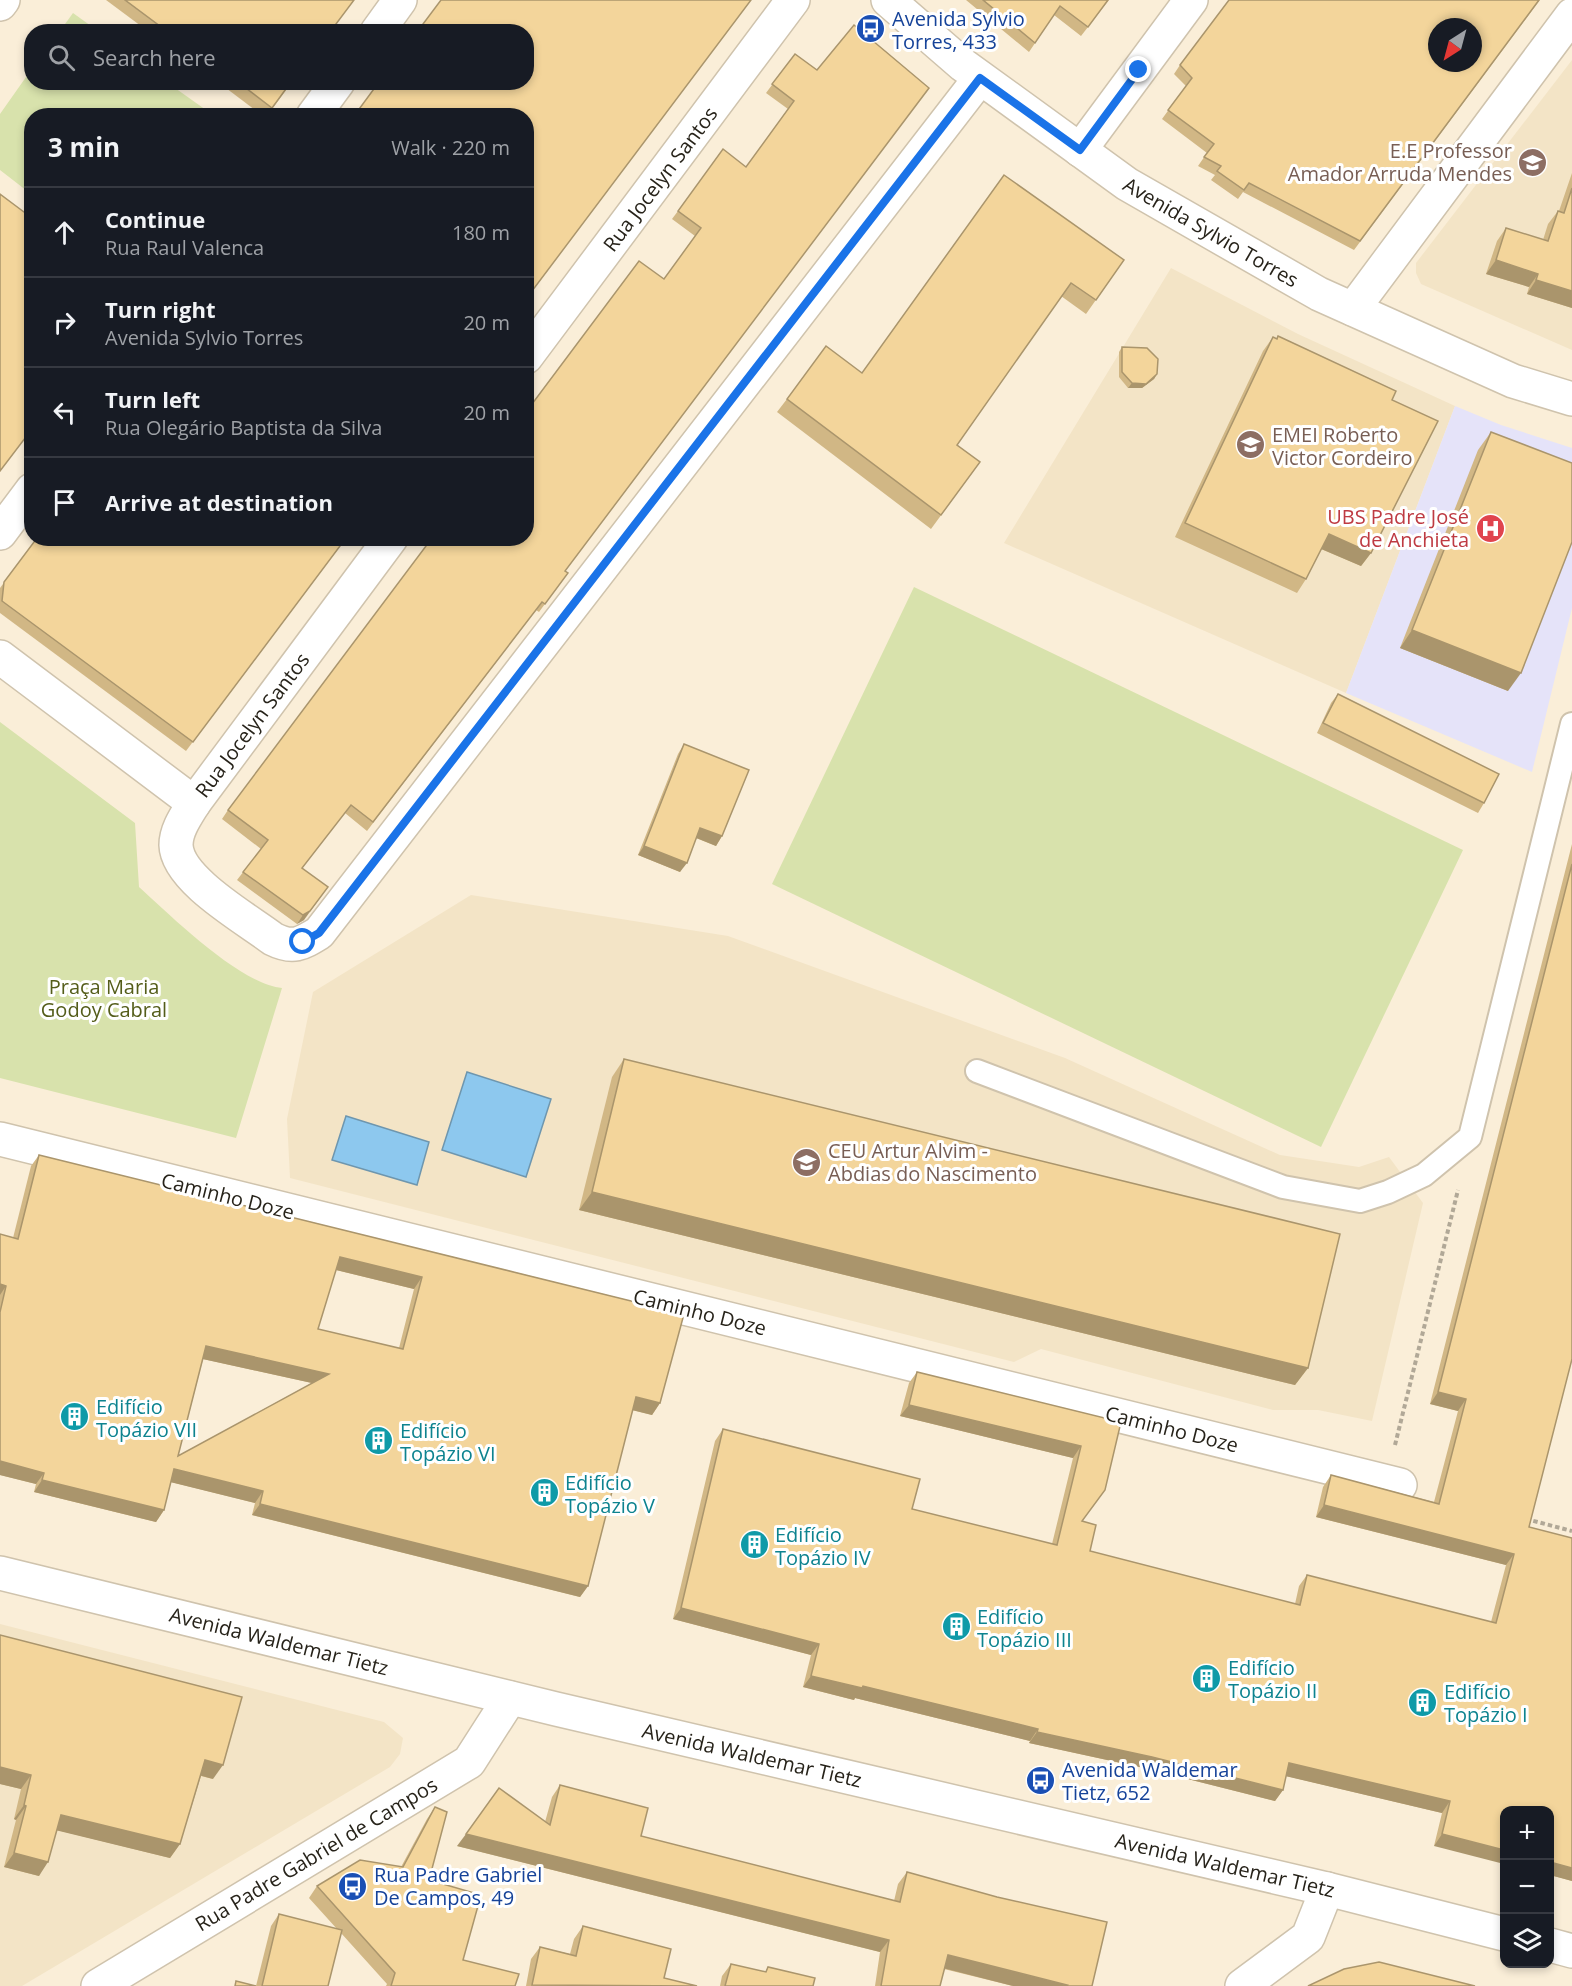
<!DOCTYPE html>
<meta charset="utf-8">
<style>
:root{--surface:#171b24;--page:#242831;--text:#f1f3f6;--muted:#9ea1a6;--line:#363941}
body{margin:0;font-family:"Open Sans",sans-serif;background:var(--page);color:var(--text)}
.controls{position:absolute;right:18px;bottom:18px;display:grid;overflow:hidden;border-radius:12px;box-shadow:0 3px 9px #0003}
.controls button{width:54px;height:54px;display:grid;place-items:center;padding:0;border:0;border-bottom:2px solid var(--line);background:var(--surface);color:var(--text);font:30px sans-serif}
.compass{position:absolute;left:1428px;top:18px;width:54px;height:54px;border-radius:50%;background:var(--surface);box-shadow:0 3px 9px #0003;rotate:216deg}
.stop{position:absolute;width:18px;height:18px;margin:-14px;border:4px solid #1a73e8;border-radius:50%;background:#fff}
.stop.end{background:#1a73e8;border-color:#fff;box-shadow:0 2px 6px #0008}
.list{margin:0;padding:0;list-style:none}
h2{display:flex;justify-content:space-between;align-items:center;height:78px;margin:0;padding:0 24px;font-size:26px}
h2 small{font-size:20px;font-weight:400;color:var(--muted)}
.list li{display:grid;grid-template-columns:39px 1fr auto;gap:18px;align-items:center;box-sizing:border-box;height:90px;padding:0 24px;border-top:2px solid var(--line)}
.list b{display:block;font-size:22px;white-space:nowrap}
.list p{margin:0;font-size:20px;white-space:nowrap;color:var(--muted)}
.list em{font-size:20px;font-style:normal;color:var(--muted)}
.icon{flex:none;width:33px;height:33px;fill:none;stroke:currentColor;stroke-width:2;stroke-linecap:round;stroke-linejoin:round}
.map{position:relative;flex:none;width:1572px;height:1986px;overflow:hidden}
.search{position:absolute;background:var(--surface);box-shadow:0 3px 9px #0003;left:24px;top:24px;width:510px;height:66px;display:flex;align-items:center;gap:15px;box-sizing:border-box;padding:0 21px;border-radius:24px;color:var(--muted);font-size:22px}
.panel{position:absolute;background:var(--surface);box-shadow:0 3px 9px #0003;left:24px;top:108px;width:510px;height:438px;border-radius:24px}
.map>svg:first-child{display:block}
</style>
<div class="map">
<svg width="1572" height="1986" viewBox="0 0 1572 1986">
<rect width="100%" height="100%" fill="#faeed8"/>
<g fill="#f3e4c6">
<polygon points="1572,60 1572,350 1421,284 1416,273 1416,263"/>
<polygon points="1171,268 1298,334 1455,406 1346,693 1004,543"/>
<polygon points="471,895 728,936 1065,1058 1280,1155 1359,1167 1389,1157 1423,1203 1372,1421 1318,1410 1273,1410 1041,1349 1014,1362 290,1178 287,1119 313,992"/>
<polygon points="0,1624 384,1722 403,1738 400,1754 390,1767 22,1986 0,1986"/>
</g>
<polygon fill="#e5e3f9" points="1455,406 1501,425 1572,448 1572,608 1532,772 1346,693"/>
<g fill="#d8e2ac">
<polygon points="73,13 98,31 60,31"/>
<polygon points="31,70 32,82 168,83 213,115 32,116 31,194 0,170 0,114"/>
<polygon points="914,587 1463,850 1321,1147 772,884"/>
<path d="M0,722l135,101 4,64c31,28 102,98 143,101l-46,150 -236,-60z"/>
</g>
<g fill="#8dc8ee" stroke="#6e96ae" stroke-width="1.5">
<polygon points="467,1072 551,1099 526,1177 442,1150"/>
<polygon points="346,1116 429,1142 417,1185 332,1160"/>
</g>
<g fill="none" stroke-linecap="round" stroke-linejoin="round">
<defs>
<polyline id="lane" points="977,1071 1283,1187 1360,1201 1388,1192 1424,1175 1470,1137 1572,724"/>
<g id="street">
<polyline points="0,4 3,0"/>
<polyline points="377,32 400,0"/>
<polyline points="313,116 338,82"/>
<polyline points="1080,150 1191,0"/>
<polyline points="1353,309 1572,15"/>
<polyline points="526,357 793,0"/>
<polyline points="0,533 32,490"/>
<polyline points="0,657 194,803 391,538"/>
<path d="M194,803c-8,13 -18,27 -18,42 1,35 71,74 97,94 20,10 28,5 46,-6l661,-855"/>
<polyline points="0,1139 1400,1485"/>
<polyline points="98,1986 469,1762 510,1698"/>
<polyline points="1242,1986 1308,1937 1327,1889"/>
</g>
<g id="secondary">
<polyline points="888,0 963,65 1127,184 1319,294 1513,381 1572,399"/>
<polyline points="0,1573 556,1709 1327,1889 1504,1934"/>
<polyline points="1550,1945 1572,1951"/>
</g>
</defs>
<use href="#lane" stroke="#cfc3ad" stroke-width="26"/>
<use href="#street" stroke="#cfc3ad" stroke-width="36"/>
<use href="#secondary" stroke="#cfc3ad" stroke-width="36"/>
<g stroke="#b1a897" stroke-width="4" stroke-dasharray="4.5 3" stroke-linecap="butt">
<polyline points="1395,1445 1458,1190"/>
<polyline points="1526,1519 1572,1531"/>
</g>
<use href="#lane" stroke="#fff" stroke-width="22"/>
<use href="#street" stroke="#fff" stroke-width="33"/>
<use href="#secondary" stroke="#fff" stroke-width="33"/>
</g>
<g fill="#d1b785" fill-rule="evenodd">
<polygon points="106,0 354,0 330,32 149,32"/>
<polygon points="966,0 1109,0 1081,36 1054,15 1029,52"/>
<polygon points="1540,0 1354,250 1243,192 1238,199 1211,180 1215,175 1198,166 1207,153 1162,119 1186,86 1174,74 1180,65"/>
<polygon points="795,54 817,70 565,571 568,573 539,612 536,610 367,831 345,813 302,868 304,920 297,924 237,880 261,849 222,819 228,810 664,279 695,236 672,219 678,211 746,167 788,109 766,93"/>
<polygon points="218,82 292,82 267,116 263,116"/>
<polygon points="1572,173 1572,308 1527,294 1529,287 1486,274 1497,241 1506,228 1543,240 1548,224 1558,211 1559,211"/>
<polygon points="1124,260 1086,314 1061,296 957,445 980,462 931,529 777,412 787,399 862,373"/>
<polygon points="1278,336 1392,400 1371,553 1361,566 1321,549 1306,579 1297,593 1175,537 1263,351 1273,337 1276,339"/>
<polygon points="1122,347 1157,374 1154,379 1142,388 1128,388 1119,377 1119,352"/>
<polygon points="1491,432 1508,691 1400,648 1478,450"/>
<polygon points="37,538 346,538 186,751 0,613 0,588"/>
<polygon points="1338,694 1484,803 1478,813 1317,733 1331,703"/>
<polygon points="684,744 722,836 716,846 696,838 680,872 638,855 678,754"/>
<polygon points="1572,844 1572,1359 1529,1527 1572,1881 1550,1875 1550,1810 1434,1846 1442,1813 1286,1776 1283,1790 1275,1801 1144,1768 1029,1743 1030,1741 855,1698 854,1700 803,1687 811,1655 673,1619 715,1441 723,1429 912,1509 1052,1544 1073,1458 900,1416 909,1383 917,1372 1121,1422 1083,1521 1090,1551 1295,1604 1299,1586 1307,1575 1491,1622 1506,1565 1316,1517 1323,1487 1331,1475 1434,1502 1458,1411 1430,1404"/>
<polygon points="624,1059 1308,1368 1295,1385 579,1210 612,1077"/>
<path d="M39,1155l645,159 -24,89 -8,12 -20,-5 -44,176 -8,11 -328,-82 3,-12 -84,-21 -7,28 -8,12 -122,-30 2,-8 -36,-9v-241l13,4 18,-72zM336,1270l78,19 -15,59 -81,-19zM203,1359l109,24 -134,73z"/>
<polygon points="0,1635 213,1779 201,1776 180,1844 170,1858 57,1830 39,1876 4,1867 16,1820 14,1819 21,1789 0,1784"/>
<polygon points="560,1785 641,1836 894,1901 898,1884 907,1872 1013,1986 944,1969 940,1986 875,1986 880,1952 457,1846 545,1822 552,1797"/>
<polygon points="435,1807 429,1880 463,1960 515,1986 386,1986 387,1984 341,1933 328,1986 256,1986 271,1926 279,1914 337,1929 309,1898 317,1886 401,1867 427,1819"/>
<polygon points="583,1926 664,1978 697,1986 526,1986 531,1959 540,1947 570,1954 574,1939"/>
<polygon points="731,1964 765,1972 768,1967 813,1986 720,1986 722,1976"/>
</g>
<g fill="#aa956c">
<polygon points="1496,260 1538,274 1529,287 1486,274"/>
<polygon points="1536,280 1572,291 1572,308 1527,294"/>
<polygon points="1157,374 1154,379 1142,388 1128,388 1132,383"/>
<polygon points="1329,534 1371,553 1361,566 1319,548"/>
<polygon points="1412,630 1521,673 1508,691 1400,648"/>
<polygon points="700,828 722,836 716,846 694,837"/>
<polygon points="644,846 687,863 680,872 638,855"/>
<polygon points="322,895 304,920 297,924 303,915"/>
<polygon points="592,1192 1308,1368 1295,1385 579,1210"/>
<polygon points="340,1257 422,1277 414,1289 332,1269"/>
<polygon points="0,1284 6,1286 0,1295"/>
<polygon points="206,1346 329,1374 321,1385 198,1358"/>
<polygon points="1438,1392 1466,1399 1458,1411 1430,1404"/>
<polygon points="636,1397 660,1403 652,1415 628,1409"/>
<polygon points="909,1405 1081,1446 1073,1458 900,1416"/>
<polygon points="0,1461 44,1473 36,1484 0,1475"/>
<polygon points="174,1469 263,1491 255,1503 166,1481"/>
<polygon points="42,1480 164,1510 156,1522 34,1492"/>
<polygon points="260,1504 588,1586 580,1597 252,1515"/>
<polygon points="1324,1505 1514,1554 1506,1565 1316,1517"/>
<polygon points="681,1608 819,1644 811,1655 673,1619"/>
<polygon points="811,1676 863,1686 1038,1729 1030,1741 855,1698 854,1700 803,1687"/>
<polygon points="1037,1732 1152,1757 1283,1790 1275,1801 1144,1768 1029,1743"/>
<polygon points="205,1760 223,1765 213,1779 195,1774"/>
<polygon points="1289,1763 1450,1801 1442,1813 1281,1775"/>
<polygon points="0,1767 31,1775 21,1789 0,1784"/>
<polygon points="24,1805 26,1806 16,1820 14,1819"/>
<polygon points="61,1815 180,1844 170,1858 51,1829"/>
<polygon points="466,1834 889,1940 880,1952 457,1846"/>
<polygon points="1442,1834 1504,1850 1504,1864 1434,1846"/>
<polygon points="14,1853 48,1862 39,1876 4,1867"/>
<polygon points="1550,1862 1572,1868 1572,1881 1550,1875"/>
<polygon points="948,1955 1067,1985 1066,1986 1013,1986 939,1967"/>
</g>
<g fill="#f3d59b" stroke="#aa956c" stroke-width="1.5" fill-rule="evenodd">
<polygon points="125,0 354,0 330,32 168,32"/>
<polygon points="441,0 751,0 526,299 526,116 354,116 379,82 526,82 526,32 417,32"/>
<polygon points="983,0 1108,0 1088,27 1060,6 1035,43"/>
<path d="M1229,0h310l-179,241 -111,-58 -5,7 -27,-19 4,-5 -17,-9 10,-13 -46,-34 24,-32 -12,-13zM1437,27h36v36h-36z"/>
<polygon points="854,25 929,88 565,571 568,573 545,604 542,602 373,822 351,805 302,868 328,887 310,911 303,915 243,872 268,840 228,810 432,538 526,538 526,412 639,261 664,279 701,228 678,211 723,149 746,167 794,101 772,84 795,54 817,70"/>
<polygon points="238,82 291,82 272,108"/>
<polygon points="1004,175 1124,260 1096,300 1071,283 957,445 980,462 941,515 787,399 826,346 862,373"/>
<polygon points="1572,188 1572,291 1536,280 1538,274 1496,260 1506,228 1548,241 1558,211 1564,213"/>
<polygon points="0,194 32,218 32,429 0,471"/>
<polygon points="1278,336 1396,391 1392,400 1438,421 1371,553 1329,534 1306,579 1185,523 1273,337 1277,339"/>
<polygon points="1122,347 1147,348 1158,359 1157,374 1146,384 1132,383 1122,372"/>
<polygon points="1491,432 1572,463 1572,542 1521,673 1412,630"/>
<polygon points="37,538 346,538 193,742 2,601 4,582"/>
<polygon points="1338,694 1499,774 1484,803 1323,723"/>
<polygon points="684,744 749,770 722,836 700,828 687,863 644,846"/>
<polygon points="1572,864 1572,1359 1529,1527 1572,1538 1572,1868 1550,1862 1550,1810 1504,1810 1504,1850 1442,1834 1450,1801 1289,1763 1283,1790 1152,1757 1037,1732 1038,1729 863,1686 862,1688 811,1676 819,1644 681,1608 723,1429 920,1479 912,1509 1057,1545 1081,1446 909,1405 917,1372 1121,1422 1105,1490 1082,1521 1096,1525 1090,1551 1300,1605 1307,1575 1496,1623 1514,1554 1324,1505 1331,1475 1439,1504 1466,1399 1438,1392"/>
<polygon points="624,1059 1340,1234 1308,1368 592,1192"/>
<path d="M39,1155l645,159 -24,89 -24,-6 -48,189 -328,-82 3,-13 -89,-22 -10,41 -122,-30 2,-7 -44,-12v-149l6,-26 -6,-2v-50l18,5zM340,1257l82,20 -19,72 -85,-20zM206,1346l123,28 -151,82z"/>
<polygon points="0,1635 242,1697 223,1765 205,1760 180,1844 61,1815 48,1862 14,1853 26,1806 24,1805 31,1775 0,1767"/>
<polygon points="560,1785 648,1808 641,1836 900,1902 907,1872 997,1897 1107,1922 1092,1986 1065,1986 1067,1985 948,1955 940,1986 881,1986 889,1940 466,1834 499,1788 550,1825"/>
<polygon points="435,1807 447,1812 429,1880 481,1895 463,1960 519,1974 515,1986 391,1986 395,1973 317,1886 360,1860 403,1867"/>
<polygon points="279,1914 342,1930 328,1986 262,1986"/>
<polygon points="583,1926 671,1949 664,1978 697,1986 532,1985 540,1947 576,1956"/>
<polygon points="1379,1962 1475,1986 1308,1986 1344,1969"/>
<polygon points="731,1964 766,1972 768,1967 815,1978 813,1986 725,1986"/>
<polygon points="236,1981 256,1986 235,1986"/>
</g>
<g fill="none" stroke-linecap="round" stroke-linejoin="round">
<polyline stroke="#1a73e8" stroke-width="8" points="303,942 319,933 980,78 1080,150 1139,70"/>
</g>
<defs>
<symbol id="bus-disc" viewBox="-11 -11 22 22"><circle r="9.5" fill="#1a4fb4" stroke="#fff"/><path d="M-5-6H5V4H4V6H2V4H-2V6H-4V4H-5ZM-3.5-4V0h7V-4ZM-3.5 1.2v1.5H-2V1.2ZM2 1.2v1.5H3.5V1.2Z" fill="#fff"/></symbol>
<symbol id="school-disc" viewBox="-11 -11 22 22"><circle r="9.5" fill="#8d6e63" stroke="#fff"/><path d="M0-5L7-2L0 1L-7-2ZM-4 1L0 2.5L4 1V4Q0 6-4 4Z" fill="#fff"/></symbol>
<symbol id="hospital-disc" viewBox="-11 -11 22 22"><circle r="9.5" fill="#e0444e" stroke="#fff"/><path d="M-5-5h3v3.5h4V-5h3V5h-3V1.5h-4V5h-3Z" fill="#fff"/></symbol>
<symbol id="building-disc" viewBox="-11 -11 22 22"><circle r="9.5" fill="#0f9aa8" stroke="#fff"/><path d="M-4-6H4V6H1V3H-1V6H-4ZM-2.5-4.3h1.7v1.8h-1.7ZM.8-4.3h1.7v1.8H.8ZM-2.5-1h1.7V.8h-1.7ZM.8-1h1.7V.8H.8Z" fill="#fff"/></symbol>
</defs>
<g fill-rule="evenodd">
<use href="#bus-disc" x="854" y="12" width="33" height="33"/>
<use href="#school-disc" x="1516" y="146" width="33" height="33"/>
<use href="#school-disc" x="1234" y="428" width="33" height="33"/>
<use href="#hospital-disc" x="1474" y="512" width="33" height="33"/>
<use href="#school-disc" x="790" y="1146" width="33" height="33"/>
<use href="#building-disc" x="58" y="1400" width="33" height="33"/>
<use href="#building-disc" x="362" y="1424" width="33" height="33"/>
<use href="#building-disc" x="528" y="1476" width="33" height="33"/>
<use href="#building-disc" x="738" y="1528" width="33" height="33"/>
<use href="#building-disc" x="940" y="1610" width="33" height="33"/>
<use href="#building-disc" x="1190" y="1662" width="33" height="33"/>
<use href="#building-disc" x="1406" y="1686" width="33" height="33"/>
<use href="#bus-disc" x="1024" y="1764" width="33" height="33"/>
<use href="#bus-disc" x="336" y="1870" width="33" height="33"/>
</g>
<g text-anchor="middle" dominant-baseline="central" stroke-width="6" stroke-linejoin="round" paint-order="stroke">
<g font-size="20" fill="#164399" stroke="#fff" text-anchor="start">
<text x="892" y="18">Avenida Sylvio<tspan x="892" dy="23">Torres, 433</tspan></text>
<text x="1062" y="1769">Avenida Waldemar<tspan x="1062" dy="23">Tietz, 652</tspan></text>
<text x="374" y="1874">Rua Padre Gabriel<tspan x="374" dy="23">De Campos, 49</tspan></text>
</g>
<g font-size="20" fill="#785e54" stroke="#fff" text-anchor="start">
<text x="1512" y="150" text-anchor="end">E.E Professor<tspan x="1512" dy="23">Amador Arruda Mendes</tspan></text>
<text x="1272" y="434">EMEI Roberto<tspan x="1272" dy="23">Victor Cordeiro</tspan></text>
<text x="828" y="1150">CEU Artur Alvim -<tspan x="828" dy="23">Abdias do Nascimento</tspan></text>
</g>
<g font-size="20" fill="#27231a" stroke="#fff">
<text transform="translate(660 179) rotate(-53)">Rua Jocelyn Santos</text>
<text transform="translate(1211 232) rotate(30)">Avenida Sylvio Torres</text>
<text transform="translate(252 725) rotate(-53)">Rua Jocelyn Santos</text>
<text transform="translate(228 1196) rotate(14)">Caminho Doze</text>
<text transform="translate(700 1312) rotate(14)">Caminho Doze</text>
<text transform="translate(1172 1429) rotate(14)">Caminho Doze</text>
<text transform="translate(279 1641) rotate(14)">Avenida Waldemar Tietz</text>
<text transform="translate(752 1755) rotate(13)">Avenida Waldemar Tietz</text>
<text transform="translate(316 1854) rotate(-31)">Rua Padre Gabriel de Campos</text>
<text transform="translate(1225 1865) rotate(13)">Avenida Waldemar Tietz</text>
</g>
<g font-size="20" fill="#be3a42" stroke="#fff" text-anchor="end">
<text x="1469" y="516">UBS Padre José<tspan x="1469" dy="23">de Anchieta</tspan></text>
</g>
<g font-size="20" fill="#545d1a" stroke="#fff">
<text x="104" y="986">Praça Maria<tspan x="104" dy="23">Godoy Cabral</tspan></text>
</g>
<g font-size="20" fill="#0d838f" stroke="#fff" text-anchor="start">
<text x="96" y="1406">Edifício<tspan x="96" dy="23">Topázio VII</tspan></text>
<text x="400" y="1430">Edifício<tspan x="400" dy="23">Topázio VI</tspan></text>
<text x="565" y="1482">Edifício<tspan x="565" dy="23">Topázio V</tspan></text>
<text x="775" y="1534">Edifício<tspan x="775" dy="23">Topázio IV</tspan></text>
<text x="977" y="1616">Edifício<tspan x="977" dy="23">Topázio III</tspan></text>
<text x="1228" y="1667">Edifício<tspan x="1228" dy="23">Topázio II</tspan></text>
<text x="1444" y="1691">Edifício<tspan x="1444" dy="23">Topázio I</tspan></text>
</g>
</g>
</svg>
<div class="controls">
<button>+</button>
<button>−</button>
<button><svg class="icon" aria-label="layers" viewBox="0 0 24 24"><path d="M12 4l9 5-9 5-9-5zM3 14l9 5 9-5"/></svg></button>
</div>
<svg class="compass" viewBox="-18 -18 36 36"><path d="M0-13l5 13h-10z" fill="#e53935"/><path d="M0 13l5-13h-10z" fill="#9ea1a6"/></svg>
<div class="stop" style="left:303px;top:942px"></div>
<div class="stop end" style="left:1139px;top:70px"></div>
<div class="search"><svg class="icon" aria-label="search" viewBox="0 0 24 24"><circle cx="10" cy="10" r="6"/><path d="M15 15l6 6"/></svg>Search here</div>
<section class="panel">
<h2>3 min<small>Walk · 220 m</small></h2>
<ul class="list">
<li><svg class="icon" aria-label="ahead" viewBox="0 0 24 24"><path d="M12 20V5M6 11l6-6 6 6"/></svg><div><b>Continue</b><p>Rua Raul Valenca</p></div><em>180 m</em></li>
<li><svg class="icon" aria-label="right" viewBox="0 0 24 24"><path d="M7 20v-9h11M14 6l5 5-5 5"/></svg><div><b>Turn right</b><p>Avenida Sylvio Torres</p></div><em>20 m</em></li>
<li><svg class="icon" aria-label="left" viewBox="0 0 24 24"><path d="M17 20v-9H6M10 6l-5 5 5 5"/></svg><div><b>Turn left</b><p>Rua Olegário Baptista da Silva</p></div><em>20 m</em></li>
<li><svg class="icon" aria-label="arrive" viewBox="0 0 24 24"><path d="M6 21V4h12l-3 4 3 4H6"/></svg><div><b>Arrive at destination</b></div></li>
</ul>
</section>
</div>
